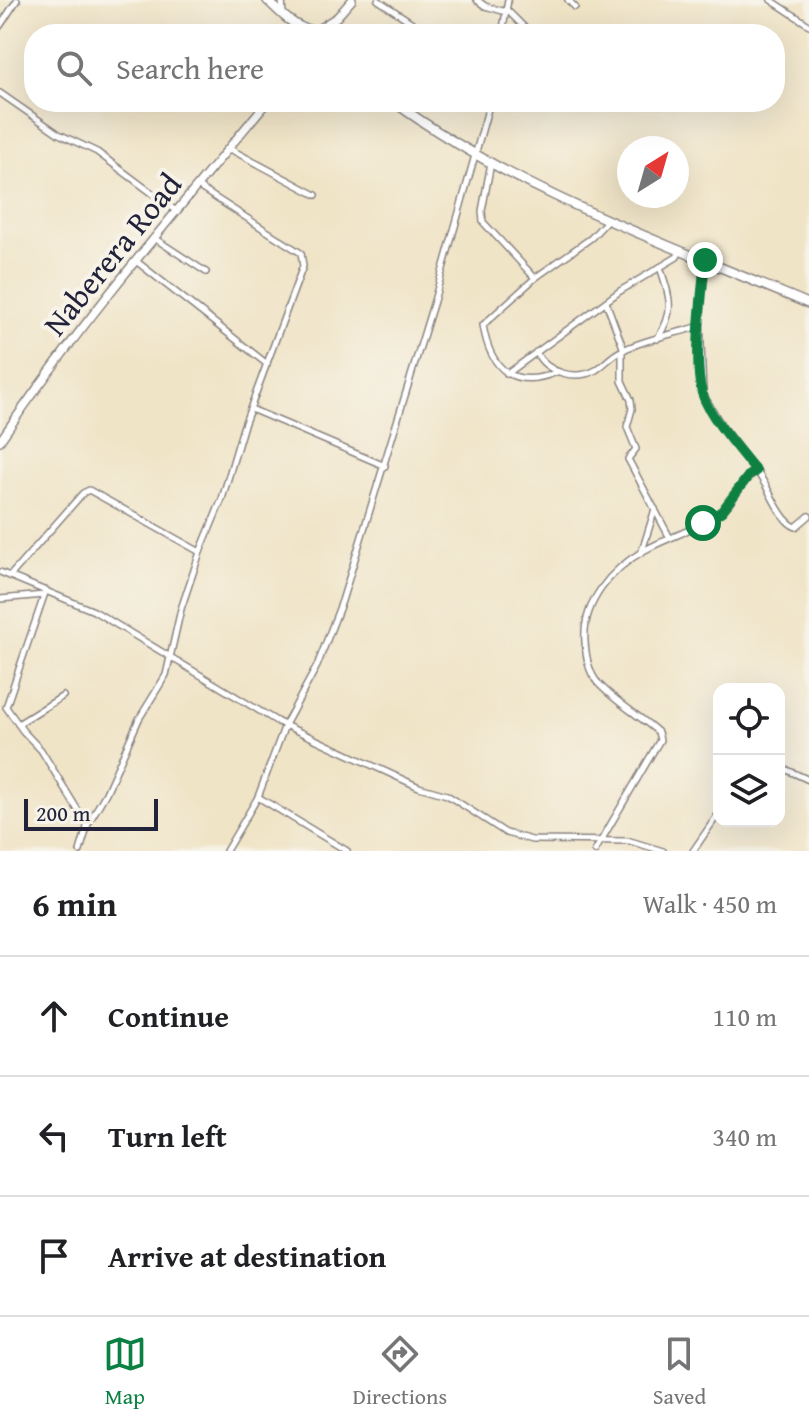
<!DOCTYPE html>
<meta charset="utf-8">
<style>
:root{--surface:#fff;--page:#f6f6f6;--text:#202124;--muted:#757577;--line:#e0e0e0;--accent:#0b8043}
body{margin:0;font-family:"Gentium Book Plus",serif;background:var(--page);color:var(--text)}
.controls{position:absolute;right:24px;bottom:24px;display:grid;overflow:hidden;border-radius:16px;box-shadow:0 8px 32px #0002}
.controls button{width:72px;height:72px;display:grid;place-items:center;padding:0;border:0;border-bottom:2px solid var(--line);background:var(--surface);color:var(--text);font:40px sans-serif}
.compass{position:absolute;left:617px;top:136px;width:72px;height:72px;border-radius:50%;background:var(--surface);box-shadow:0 8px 32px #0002;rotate:37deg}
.scale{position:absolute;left:24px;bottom:20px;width:134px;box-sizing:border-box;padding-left:8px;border:4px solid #22223b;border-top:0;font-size:22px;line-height:28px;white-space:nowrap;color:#22223b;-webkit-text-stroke:6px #f7f3e8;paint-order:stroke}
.stop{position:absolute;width:24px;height:24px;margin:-18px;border:6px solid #0b8043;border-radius:50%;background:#fff}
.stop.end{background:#0b8043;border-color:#fff;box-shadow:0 2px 8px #0008}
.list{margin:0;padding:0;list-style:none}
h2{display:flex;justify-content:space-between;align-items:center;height:104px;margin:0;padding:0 32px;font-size:34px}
h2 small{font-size:26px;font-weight:400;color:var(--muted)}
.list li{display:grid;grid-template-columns:52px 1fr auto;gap:24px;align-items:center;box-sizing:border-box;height:120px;padding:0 32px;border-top:2px solid var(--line)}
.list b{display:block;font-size:30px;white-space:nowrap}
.list em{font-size:26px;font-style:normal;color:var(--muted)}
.icon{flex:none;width:44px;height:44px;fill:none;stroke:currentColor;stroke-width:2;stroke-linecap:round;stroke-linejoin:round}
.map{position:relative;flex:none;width:809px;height:851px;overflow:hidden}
.search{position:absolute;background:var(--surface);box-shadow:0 8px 32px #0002;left:24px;right:24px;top:24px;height:88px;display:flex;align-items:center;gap:20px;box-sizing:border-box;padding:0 28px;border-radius:32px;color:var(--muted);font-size:30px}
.sheet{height:464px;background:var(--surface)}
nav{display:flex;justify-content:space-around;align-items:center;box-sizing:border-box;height:112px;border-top:2px solid var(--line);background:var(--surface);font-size:22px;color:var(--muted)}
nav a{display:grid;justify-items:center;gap:4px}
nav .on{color:var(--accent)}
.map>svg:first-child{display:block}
</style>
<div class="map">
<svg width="809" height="851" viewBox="0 0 809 851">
<rect width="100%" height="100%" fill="#f7f3e8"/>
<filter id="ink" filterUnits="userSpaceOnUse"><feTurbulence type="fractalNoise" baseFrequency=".0125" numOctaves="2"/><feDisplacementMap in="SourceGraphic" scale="16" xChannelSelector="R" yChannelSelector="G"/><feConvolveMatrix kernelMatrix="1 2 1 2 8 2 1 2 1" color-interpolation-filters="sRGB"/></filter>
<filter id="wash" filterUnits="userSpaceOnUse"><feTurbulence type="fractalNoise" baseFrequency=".006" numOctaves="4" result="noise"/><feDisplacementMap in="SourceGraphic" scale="32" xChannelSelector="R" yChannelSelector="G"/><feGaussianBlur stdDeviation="1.8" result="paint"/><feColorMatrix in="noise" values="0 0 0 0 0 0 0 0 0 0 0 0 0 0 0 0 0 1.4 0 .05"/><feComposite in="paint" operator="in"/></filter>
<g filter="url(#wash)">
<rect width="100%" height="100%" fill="#f0e4c7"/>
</g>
<g filter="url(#ink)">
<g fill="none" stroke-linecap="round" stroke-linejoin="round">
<defs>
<g id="street">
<polyline points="282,0 283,14"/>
<polyline points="378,0 429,34"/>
<polyline points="477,0 485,6 506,12"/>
<polyline points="568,0 575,7"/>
<polyline points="771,0 809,25"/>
<polyline points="506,9 531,34"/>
<polyline points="0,26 17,0"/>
<polyline points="502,34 508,0"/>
<polyline points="0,93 59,134 97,152 176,211"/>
<polyline points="228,148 316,195"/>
<polyline points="491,163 482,211 483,222 535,278"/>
<polyline points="154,238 206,272"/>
<polyline points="136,261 267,364"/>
<polyline points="705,261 700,319 703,394 723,428 756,471"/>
<polyline points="606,302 624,350"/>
<path d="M657,339c19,-28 13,-41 3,-72"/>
<polyline points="622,351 622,381 631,400 632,409 627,427 636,449 628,459 670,538"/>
<path d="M536,352c10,21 40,29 60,18 9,-6 16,-15 25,-19 24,-12 54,-17 79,-25"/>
<path d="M557,372c-43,18 -67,-2 -74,-47l52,-47 56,-40 16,-17"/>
<polyline points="507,374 620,291 677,257 680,251"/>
<polyline points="251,409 385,466"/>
<polyline points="642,551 655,509"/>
<polyline points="0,572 94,611 278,722 419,787 447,795 506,833 532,840 630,841 663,851"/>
<polyline points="10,576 83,493 89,490 200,552"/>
<polyline points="46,590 6,707 23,731 41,750 87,825"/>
<polyline points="0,599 44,595"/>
<polyline points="18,724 63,696"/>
<polyline points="779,769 785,769 809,780"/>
<polyline points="258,797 347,851"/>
<polyline points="80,851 88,824 106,793 139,719 166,675 181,609 200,552 222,499 243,428 303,266 301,253 197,186"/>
<polyline points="226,851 258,797 285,725 317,666 342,601 434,301 490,102"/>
<path d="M595,851l65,-111 -2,-8c-19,-17 -43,-30 -61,-50 -9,-11 -11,-26 -12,-40 -3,-39 26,-73 60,-92 24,-13 53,-21 76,-38 14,-11 19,-31 35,-41 13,14 23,50 40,56l13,-11"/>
<polyline points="693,851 719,813"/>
</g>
<g id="secondary">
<polyline points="318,29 337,17 352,0"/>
<path d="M0,441c81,-119 175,-228 267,-339"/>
</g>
<g id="primary">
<path d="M267,0c11,10 21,22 36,28 9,4 15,0 24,6"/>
<path d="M394,102c125,91 274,142 415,202"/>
</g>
</defs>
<use href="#street" stroke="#898381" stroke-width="8"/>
<use href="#secondary" stroke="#898381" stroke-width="10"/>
<use href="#primary" stroke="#898381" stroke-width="11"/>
<use href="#street" stroke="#fff" stroke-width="5"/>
<use href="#secondary" stroke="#fff" stroke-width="7"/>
<use href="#primary" stroke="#fff" stroke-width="8"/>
</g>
</g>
<g fill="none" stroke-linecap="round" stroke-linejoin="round" filter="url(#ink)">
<path stroke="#0b8043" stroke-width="10" d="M703,523l19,-12 27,-36 7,-4c-17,-21 -46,-53 -54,-78 -9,-31 0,-99 3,-133"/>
</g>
<g text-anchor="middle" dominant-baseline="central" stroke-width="8" stroke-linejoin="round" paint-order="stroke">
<g font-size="32" fill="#22223b" stroke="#f7f3e8">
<text transform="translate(112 254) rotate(-51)">Naberera Road</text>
</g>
</g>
</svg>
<div class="controls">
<button><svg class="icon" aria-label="locate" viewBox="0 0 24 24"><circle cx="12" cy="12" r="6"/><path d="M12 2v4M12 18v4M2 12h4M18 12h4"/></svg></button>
<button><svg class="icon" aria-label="layers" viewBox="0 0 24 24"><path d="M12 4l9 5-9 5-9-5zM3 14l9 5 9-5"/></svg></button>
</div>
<svg class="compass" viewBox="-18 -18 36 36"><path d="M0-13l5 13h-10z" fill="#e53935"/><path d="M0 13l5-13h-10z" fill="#757577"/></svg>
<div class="scale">200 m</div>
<div class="stop" style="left:703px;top:523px"></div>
<div class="stop end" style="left:705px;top:260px"></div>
<div class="search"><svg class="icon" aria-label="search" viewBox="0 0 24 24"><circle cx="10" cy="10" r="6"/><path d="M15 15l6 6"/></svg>Search here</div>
</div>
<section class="sheet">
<h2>6 min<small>Walk · 450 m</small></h2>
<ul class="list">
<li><svg class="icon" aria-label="ahead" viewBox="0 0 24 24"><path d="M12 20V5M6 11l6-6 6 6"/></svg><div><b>Continue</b></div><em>110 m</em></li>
<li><svg class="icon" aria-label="left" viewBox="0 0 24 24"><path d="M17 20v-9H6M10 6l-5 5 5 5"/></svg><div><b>Turn left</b></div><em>340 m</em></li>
<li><svg class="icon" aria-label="arrive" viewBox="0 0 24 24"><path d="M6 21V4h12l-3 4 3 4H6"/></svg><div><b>Arrive at destination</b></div></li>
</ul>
</section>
<nav>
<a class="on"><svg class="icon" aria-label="map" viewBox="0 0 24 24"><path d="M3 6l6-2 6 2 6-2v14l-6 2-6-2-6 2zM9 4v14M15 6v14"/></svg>Map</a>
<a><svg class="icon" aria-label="directions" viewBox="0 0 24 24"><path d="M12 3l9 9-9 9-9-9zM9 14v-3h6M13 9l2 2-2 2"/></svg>Directions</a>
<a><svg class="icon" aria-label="saved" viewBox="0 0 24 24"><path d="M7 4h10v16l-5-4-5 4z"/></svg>Saved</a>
</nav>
